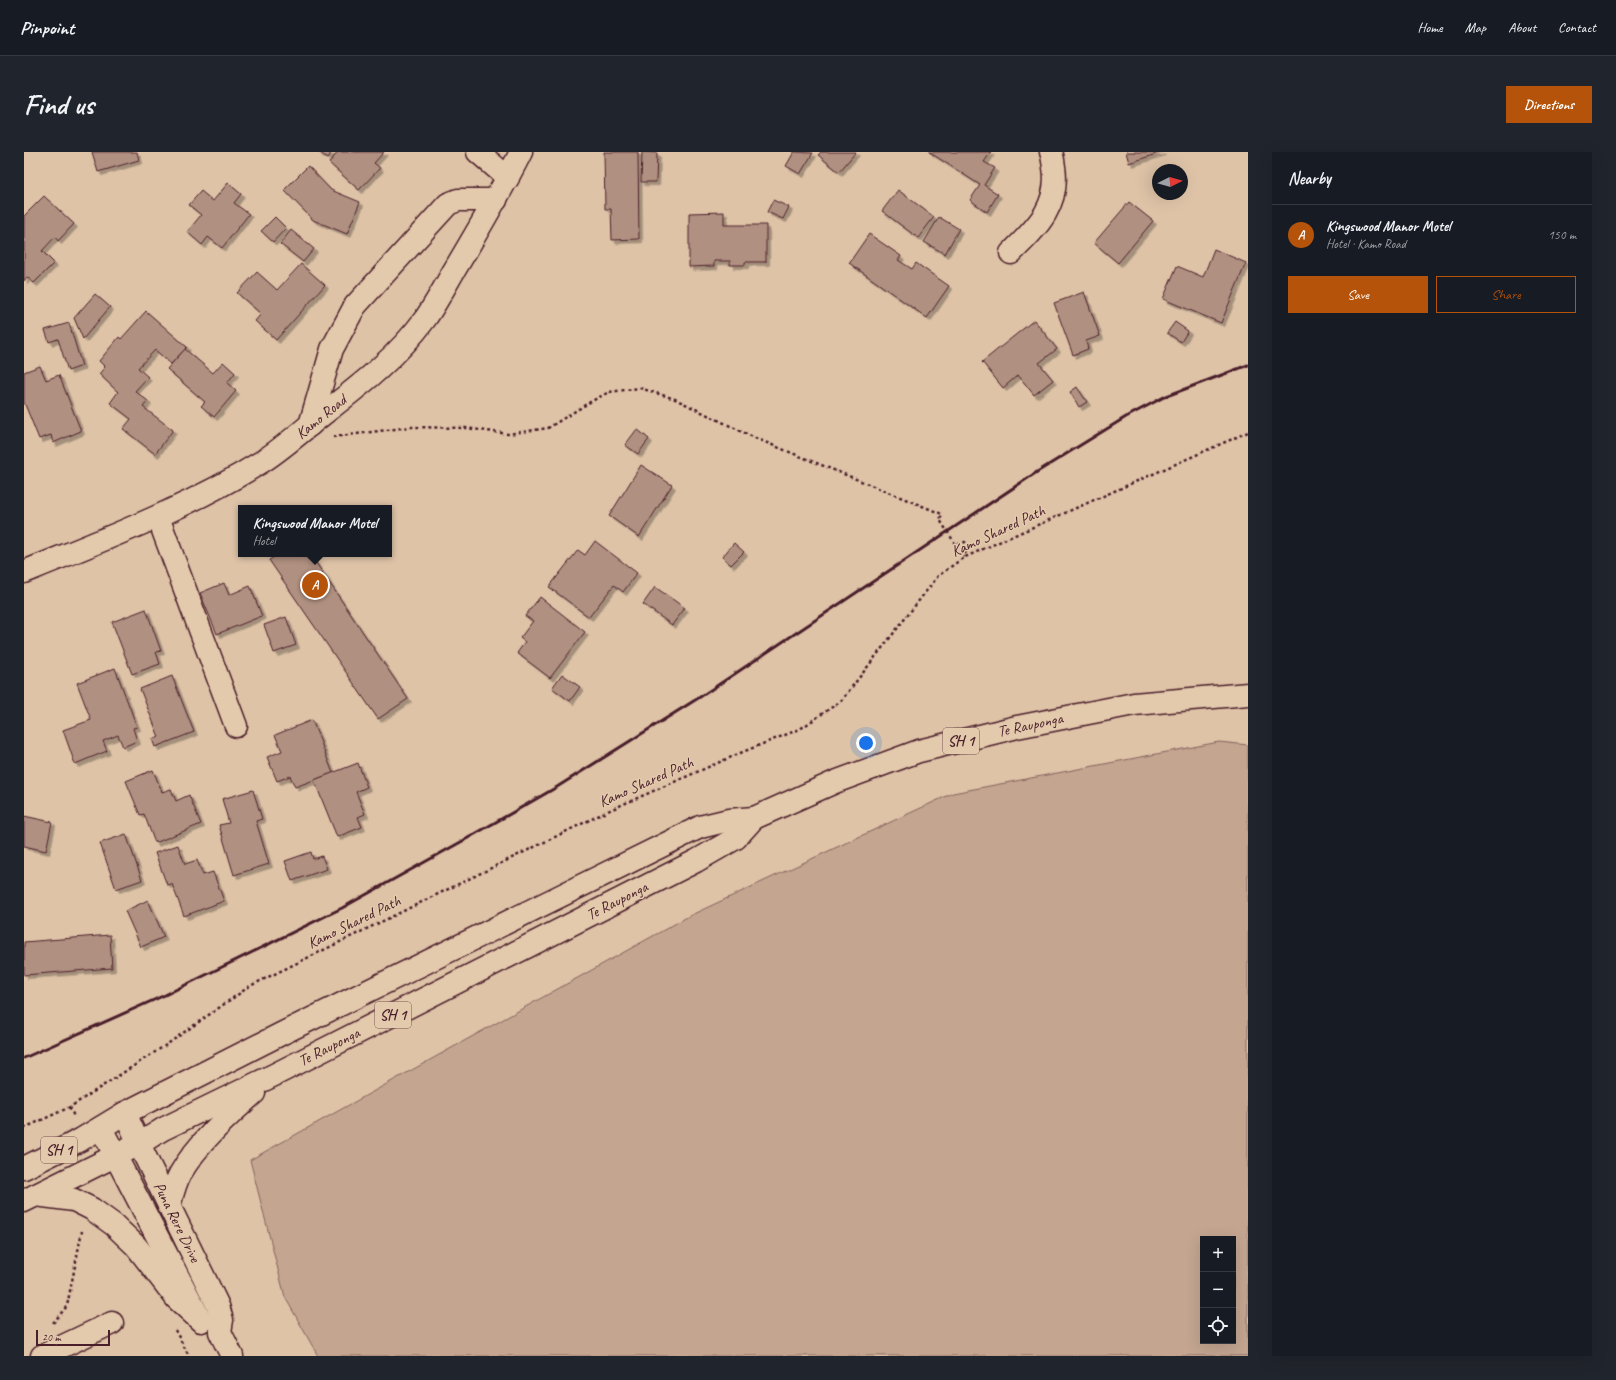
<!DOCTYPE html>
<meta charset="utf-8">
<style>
:root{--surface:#171b24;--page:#20242c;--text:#f1f3f6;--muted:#9ea1a6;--line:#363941;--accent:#b45309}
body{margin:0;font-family:Caveat,sans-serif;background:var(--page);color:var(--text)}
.controls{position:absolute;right:12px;bottom:12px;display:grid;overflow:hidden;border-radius:0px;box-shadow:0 4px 16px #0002}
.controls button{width:36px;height:36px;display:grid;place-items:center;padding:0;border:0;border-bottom:1px solid var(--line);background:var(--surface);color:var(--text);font:20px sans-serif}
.compass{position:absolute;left:1128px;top:12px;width:36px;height:36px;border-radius:50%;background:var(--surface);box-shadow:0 4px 16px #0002;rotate:85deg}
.scale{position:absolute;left:12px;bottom:10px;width:74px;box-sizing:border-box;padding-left:4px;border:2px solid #4a1f2b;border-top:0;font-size:11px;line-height:14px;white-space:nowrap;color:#4a1f2b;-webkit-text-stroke:3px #e4caac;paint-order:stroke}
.you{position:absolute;left:842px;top:591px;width:14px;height:14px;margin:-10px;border:3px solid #fff;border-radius:50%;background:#1a73e8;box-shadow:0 0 0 6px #1a73e833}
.badge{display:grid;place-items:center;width:26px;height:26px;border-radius:50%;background:var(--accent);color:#fff;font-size:13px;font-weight:700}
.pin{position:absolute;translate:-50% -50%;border:2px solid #fff;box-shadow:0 1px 4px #0006}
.popup{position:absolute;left:214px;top:353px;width:154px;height:52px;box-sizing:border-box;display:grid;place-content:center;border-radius:0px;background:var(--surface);filter:drop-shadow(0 1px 3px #0005);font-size:13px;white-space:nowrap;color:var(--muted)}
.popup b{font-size:15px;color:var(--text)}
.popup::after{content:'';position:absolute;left:50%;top:100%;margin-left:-8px;border:8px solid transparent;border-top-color:var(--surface)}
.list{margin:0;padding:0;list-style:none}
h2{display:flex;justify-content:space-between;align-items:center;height:52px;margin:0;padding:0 16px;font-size:17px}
h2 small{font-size:13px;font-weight:400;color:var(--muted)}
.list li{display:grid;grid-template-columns:26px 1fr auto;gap:12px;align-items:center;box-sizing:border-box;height:60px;padding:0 16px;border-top:1px solid var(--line)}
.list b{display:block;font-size:15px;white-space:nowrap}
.list p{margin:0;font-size:13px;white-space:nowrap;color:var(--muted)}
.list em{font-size:13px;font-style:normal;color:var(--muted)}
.actions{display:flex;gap:8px;padding:12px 16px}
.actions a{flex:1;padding:9px 0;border:1px solid var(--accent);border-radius:0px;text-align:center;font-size:14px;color:var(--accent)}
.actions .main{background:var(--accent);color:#fff}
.icon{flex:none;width:22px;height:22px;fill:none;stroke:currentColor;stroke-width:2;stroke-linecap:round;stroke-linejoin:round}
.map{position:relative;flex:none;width:1224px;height:1204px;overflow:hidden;border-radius:0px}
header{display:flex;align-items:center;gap:24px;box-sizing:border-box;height:56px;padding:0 20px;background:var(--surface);border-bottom:1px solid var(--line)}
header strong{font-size:19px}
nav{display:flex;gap:22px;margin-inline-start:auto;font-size:14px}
.intro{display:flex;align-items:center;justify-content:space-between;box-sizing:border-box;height:96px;padding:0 24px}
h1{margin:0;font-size:28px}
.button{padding:10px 18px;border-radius:0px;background:var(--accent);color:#fff;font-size:14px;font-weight:700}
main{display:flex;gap:24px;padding:0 24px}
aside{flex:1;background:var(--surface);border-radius:0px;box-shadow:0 4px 16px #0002}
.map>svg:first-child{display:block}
</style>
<header>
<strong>Pinpoint</strong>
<nav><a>Home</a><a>Map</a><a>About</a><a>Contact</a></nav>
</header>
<div class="intro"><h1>Find us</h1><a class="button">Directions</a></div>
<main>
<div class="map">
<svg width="1224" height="1204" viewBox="0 0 1224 1204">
<defs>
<filter id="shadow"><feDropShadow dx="3.5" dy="3.5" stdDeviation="0" flood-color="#0004"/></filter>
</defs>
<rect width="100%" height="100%" fill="#dec3a7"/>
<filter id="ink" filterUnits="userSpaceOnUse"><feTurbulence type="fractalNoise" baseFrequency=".025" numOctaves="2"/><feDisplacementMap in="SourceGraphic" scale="8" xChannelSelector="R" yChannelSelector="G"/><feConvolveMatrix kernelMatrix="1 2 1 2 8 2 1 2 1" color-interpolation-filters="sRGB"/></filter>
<g filter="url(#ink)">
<path fill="#c3a590" stroke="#86625e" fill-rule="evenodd" d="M1195,590l29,3v611h-930l-33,-59 -35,-137 439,-244 264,-123zM1179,1087h30v102h-30z"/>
<g fill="#b09080" stroke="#4a1f2b" filter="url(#shadow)">
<polygon points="68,0 113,0 115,8 74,20"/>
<polygon points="294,0 308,0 304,6"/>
<polygon points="314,0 360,0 350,11 356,16 335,38 305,11"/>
<polygon points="580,0 614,0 615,87 588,88 587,57 581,57"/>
<polygon points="618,0 633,1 632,30 617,30"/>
<polygon points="770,0 789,1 776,22 762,14"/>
<polygon points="797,0 832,0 815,20 794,3"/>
<polygon points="905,0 967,0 960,10 971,16 960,33 974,42 963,60 946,48 956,33"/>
<polygon points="1102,0 1138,0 1105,11"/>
<polygon points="284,14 307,38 336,50 323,82 289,68 260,38"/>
<polygon points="204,31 217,42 210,51 225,62 198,96 184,85 178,93 163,80 177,63 165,53 177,39 189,49"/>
<polygon points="874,38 910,65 894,86 858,59"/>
<polygon points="20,44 50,72 34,89 31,85 18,99 30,111 10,131 3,125 0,129 0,64"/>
<polygon points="749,48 765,55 759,67 743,60"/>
<polygon points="1105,50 1129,69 1094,111 1070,91"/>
<polygon points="700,60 700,73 742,73 742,110 721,110 721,113 706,113 706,109 690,109 690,114 665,115 665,61"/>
<polygon points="251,65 262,76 249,90 237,79"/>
<polygon points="915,65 935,77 921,102 900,90"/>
<polygon points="267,78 290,97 279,110 256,92"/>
<polygon points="845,82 877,104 874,108 888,117 892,111 925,134 903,166 825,111"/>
<polygon points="1190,97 1222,111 1197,171 1139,147 1153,114 1179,125"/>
<polygon points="277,112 301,133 252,188 231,169 237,162 213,141 233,120 253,138"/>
<polygon points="1060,140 1076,184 1062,189 1064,197 1049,203 1030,151"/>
<polygon points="71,142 86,155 59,187 50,166"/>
<polygon points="122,159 163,195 147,212 131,198 114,216 124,225 111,239 124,249 119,255 149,278 131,302 99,277 107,267 86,251 94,240 75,222 81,215 75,209 95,185 97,187"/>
<polygon points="1010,168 1033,197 1015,211 1029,228 1010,243 994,223 979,236 958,210"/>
<polygon points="1151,170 1164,179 1157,190 1143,181"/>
<polygon points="45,171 58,214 44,219 34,187 25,190 21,178"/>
<polygon points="161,197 189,221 199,210 211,221 203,231 212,239 190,265 177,254 181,250 143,217"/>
<polygon points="16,214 22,228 35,223 57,279 29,291 27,283 15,287 0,250 0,220"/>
<polygon points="1053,235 1063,250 1055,255 1046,240"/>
<polygon points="613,277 625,287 614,302 601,293"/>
<polygon points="617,313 648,333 615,385 585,364"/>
<polygon points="571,389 613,421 599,440 590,433 565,465 525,435 554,398 561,403"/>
<polygon points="710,391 720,400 707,413 698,405"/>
<polygon points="255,402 286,402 384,547 354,567 245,408"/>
<polygon points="200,431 205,443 226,434 238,464 193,482 176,441"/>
<polygon points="631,435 661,456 648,473 619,452"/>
<polygon points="516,445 561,480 526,526 493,501 501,490 496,486 509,469 501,464"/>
<polygon points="122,457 137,499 132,500 136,512 108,522 88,470"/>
<polygon points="262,465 272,493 250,501 240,473"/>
<polygon points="91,516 113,575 109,576 113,589 99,595 94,583 79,589 83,599 51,612 39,578 67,568 53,531"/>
<polygon points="538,522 556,535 546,549 528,536"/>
<polygon points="148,524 170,580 131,595 128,587 135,585 116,537"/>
<polygon points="288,568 309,621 271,635 266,624 253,629 243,605 258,599 251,583"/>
<polygon points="334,611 343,635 332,640 341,662 334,665 338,675 313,685 290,628"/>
<polygon points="129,618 138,640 147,637 152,649 165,643 177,672 131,691 120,662 116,663 102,629"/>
<polygon points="229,638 238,667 232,669 245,712 210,723 195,673 205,671 198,647"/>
<polygon points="0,664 28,670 22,699 0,694"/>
<polygon points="102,682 118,728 92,737 76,691"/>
<polygon points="154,693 161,712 173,708 179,723 189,720 200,749 160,764 148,732 143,733 131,701"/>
<polygon points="287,700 289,707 298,704 303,717 268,729 261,709"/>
<polygon points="124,748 140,785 117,795 101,759"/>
<polygon points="86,783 88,816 0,823 0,790"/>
</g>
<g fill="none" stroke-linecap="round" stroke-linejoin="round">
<defs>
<g id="minor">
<polyline points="454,0 484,26"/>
<path d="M987,101c25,-25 49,-47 43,-86 -1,-5 -1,-10 -3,-15"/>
<polyline points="286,273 308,197 331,154 424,52 434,48 472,48"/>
<polyline points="134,365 212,574"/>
<polyline points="18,1204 88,1171"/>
</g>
<g id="major">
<path d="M0,420c81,-33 164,-64 239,-111 23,-15 42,-33 64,-50 35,-27 71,-55 98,-92 12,-17 22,-37 33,-55 22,-37 44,-74 63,-112"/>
<polyline points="101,961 115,992 194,1154 198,1168 196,1180 208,1204"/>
<polyline points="77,976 176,1167"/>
</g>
<g id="highway">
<polyline points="0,1016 58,987 101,961 257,882 676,675 705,668 730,666 811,630 895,599 993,575 1110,552 1224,542"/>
<polyline points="12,1043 50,1048 68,1057 90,1073 112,1094 153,1147 177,1169"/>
<polyline points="0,1049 115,992 139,977 250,923 672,709 712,686 730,666"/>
<path d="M145,1054c3,-10 6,-23 11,-32 17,-30 48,-58 74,-81"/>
</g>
</defs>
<use href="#minor" stroke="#4a1f2b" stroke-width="25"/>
<use href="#major" stroke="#4a1f2b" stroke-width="25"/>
<use href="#highway" stroke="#4a1f2b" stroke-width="25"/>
<g stroke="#4a1f2b" stroke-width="2.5" stroke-dasharray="3 3" stroke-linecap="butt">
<polyline points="309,285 386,275 442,276 484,282 524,276 566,250 585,240 616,236 651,247 731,286 918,362 916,368 932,393 941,390 944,396 939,405"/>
<polyline points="46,955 50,965"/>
<polyline points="0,976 46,955 142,893 226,834 586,658 721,599 776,577 817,549 914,424 939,406 1224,280"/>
<polyline points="29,1171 43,1154 58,1079"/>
<polyline points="151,1178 165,1204"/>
</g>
<use href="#minor" stroke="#e4caac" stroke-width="22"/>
<use href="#major" stroke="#e4caac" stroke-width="22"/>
<use href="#highway" stroke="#e4caac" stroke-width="22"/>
<polyline stroke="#4a1f2b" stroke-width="3" points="0,906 141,843 318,756 444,686 533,635 676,545 1013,320 1102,265 1140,245 1224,213"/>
</g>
</g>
<g text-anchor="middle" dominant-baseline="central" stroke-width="3" stroke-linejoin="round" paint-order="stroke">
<g fill="#e4caac" stroke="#785252" stroke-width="1">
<rect x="919" y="576" width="36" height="26" rx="3"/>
<rect x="351" y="850" width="36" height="26" rx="3"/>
<rect x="17" y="985" width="36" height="26" rx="3"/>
</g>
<g font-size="15" font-weight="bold" fill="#4a1f2b">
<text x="937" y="589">SH 1</text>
<text x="369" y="863">SH 1</text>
<text x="35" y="998">SH 1</text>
</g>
<g font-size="16" fill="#4a1f2b" stroke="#e4caac">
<text transform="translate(297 265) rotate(-39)">Kamo Road</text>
<text transform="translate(974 379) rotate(-25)">Kamo Shared Path</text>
<text transform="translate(1006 573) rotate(-12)">Te Rauponga</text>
<text transform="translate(622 630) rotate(-24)">Kamo Shared Path</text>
<text transform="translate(593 749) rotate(-27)">Te Rauponga</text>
<text transform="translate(330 770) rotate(-26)">Kamo Shared Path</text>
<text transform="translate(305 895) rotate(-27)">Te Rauponga</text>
<text transform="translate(153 1070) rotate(64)">Puna Rere Drive</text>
</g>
</g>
</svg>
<div class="controls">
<button>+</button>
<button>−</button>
<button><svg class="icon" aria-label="locate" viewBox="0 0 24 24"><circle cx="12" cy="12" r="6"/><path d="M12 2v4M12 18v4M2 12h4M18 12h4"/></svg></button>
</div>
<svg class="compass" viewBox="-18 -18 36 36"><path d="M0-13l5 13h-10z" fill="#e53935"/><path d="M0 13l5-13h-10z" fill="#9ea1a6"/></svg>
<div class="scale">20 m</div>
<div class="you"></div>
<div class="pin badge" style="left:291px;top:433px">A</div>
<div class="popup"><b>Kingswood Manor Motel</b>Hotel</div>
</div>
<aside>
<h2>Nearby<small></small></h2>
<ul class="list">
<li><span class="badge">A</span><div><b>Kingswood Manor Motel</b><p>Hotel · Kamo Road</p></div><em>150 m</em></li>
</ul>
<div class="actions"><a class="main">Save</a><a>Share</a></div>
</aside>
</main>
